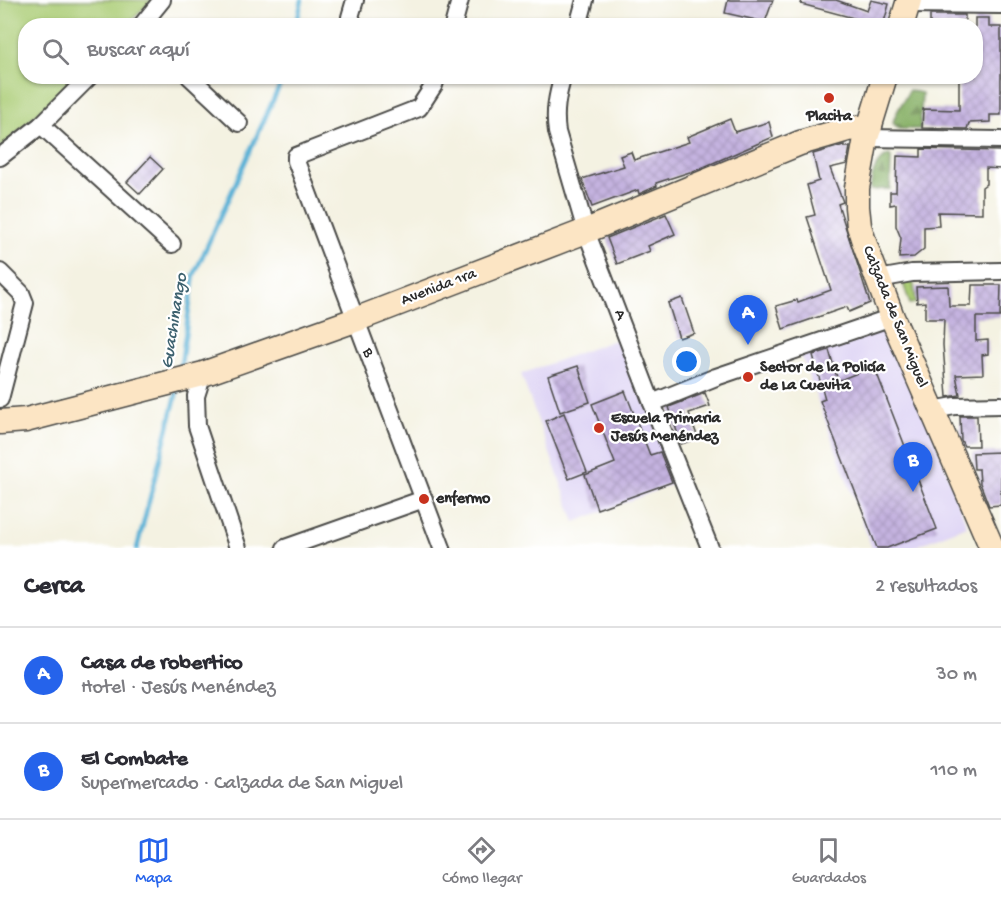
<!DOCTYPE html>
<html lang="es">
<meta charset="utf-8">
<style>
:root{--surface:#fff;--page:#f7f7f7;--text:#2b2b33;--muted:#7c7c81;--line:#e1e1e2;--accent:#2563eb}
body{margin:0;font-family:"Gochi Hand",sans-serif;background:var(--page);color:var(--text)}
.you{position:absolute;left:687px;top:362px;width:21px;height:21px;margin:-15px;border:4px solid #fff;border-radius:50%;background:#1a73e8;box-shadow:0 0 0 9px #1a73e833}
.badge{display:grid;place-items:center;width:39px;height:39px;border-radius:50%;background:var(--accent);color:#fff;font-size:20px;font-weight:700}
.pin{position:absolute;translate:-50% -50px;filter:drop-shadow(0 2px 3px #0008)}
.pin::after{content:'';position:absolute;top:32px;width:21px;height:18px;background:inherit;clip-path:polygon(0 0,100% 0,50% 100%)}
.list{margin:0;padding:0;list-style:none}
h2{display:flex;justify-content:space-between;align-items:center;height:78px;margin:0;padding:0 24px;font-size:26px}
h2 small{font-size:20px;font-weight:400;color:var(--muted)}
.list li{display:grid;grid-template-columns:39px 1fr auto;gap:18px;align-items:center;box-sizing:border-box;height:96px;padding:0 24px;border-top:2px solid var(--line)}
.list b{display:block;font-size:22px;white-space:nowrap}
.list p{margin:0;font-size:20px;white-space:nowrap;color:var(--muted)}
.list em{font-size:20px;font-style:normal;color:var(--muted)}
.icon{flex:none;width:33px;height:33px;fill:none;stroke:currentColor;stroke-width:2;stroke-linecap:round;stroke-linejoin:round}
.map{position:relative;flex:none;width:1001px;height:548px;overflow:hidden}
.search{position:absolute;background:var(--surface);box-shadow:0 2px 4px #0004;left:18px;right:18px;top:18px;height:66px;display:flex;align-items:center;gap:15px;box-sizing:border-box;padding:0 21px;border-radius:24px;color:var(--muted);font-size:22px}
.sheet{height:270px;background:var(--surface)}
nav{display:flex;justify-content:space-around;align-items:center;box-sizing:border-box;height:84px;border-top:2px solid var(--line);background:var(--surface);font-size:16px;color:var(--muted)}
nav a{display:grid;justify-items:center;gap:3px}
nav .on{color:var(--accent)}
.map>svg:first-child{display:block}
</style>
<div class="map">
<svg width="1001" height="548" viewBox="0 0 1001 548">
<defs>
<pattern id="forest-firs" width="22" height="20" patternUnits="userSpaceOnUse" patternTransform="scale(1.5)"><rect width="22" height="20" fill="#87b066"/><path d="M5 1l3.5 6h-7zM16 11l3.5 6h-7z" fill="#6f8f54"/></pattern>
<pattern id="building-cross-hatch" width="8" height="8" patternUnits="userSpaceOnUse" patternTransform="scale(1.5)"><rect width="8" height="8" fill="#c5b3e0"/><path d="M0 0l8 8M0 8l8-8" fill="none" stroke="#a99ac0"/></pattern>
</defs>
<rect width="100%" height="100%" fill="#fff"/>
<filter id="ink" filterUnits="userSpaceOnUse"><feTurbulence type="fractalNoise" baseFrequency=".0167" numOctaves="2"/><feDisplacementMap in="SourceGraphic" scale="12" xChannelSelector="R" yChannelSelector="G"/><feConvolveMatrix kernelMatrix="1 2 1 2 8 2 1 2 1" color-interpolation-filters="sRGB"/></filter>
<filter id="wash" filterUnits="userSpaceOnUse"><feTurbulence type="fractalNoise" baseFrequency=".008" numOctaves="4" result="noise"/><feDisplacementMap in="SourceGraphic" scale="24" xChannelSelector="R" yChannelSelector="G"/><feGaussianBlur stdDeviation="1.35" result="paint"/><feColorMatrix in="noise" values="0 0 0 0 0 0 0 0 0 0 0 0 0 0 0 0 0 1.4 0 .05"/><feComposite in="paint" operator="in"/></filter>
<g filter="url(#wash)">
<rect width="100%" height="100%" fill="#f4f2e2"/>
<g fill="#dfd5f5">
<polygon points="891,319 967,526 911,548 872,548 800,352"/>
<polygon points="623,337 678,482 575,522 521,374"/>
</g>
<g fill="#aacc75" stroke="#6a7c50" stroke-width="1.5">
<polygon points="0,0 152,0 127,25 26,26 26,76 75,77 0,149"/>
<polygon points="913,279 916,303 910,304 903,283"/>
</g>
<g fill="url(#forest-firs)" stroke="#596e48" stroke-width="1.5">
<path d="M909,90l13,3 -2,36h-21l-6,-6c1,-9 12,-23 16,-33z"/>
<path d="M889,155l2,2 -1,32 -20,1c2,-14 4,-28 19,-35z"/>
</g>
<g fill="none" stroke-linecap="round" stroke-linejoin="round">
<g stroke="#59b1d6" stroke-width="4.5">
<polyline points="296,26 302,0"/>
<polyline points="180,371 194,275 284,76"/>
<polyline points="137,548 178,388"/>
</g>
</g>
<g id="blocks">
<g fill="url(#building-cross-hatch)">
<polygon points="728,0 773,0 765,22 725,13"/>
<polygon points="802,0 836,0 867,11 871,0 889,4 883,26 859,26 861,20 801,4"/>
<rect x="930" y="15" width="35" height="11"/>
<polygon points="975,18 989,18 989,27 1001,27 1001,115 990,115 990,122 969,123 967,129 922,128 923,109 959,110 959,76 975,76"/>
<polygon points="730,119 735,132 769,122 773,137 699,169 656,183 657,186 639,194 638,190 592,207 582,179 624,166 620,156 631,152 634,160 689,142 687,137"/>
<polygon points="844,145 844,147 850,147 847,164 830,168 843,202 838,204 870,303 849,312 847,307 783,329 776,306 797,300 798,302 831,290 807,217 815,215 807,185 819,181 813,154"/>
<polygon points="921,149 1001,151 1001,169 986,168 986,184 982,187 982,213 938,212 939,226 924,227 924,249 914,257 899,258 901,238 896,226 896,204 890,205 890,192 896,192 897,156 921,157"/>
<polygon points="150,157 163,169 140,194 127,182"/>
<polygon points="666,214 675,234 648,246 650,251 617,264 607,238"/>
<polygon points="972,285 1001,285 1000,317 976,317 976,341 988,340 988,354 982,355 983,374 956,375 960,395 947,397 943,345 944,319 925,319 925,302 917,303 916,287 948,286 949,306 971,306"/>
<polygon points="682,298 694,333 679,338 668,303"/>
<polygon points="829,350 838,381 874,366 937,529 887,548 877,548 820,401 825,399 813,355"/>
<polygon points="578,366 590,402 560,412 548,376"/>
<polygon points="625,391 650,455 660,452 672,482 597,509 585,475 615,463 592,404"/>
<polygon points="705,393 710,406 689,413 698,438 681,444 669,407"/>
<polygon points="564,413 587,472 569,479 546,421"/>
<polygon points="960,416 977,416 978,446 964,446 961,440"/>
<polygon points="1001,452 1001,505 989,506 980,483 979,469 974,469 973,453"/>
</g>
</g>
</g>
<g filter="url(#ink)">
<use href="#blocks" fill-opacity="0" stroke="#494946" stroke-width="1.5"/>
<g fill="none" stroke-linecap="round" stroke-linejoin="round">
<defs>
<g id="street">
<polyline points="355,0 350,17 355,26"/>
<polyline points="907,4 1001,5"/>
<polyline points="141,26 162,0"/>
<polyline points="453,26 460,0"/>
<polyline points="578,26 585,0"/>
<polyline points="189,76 239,123"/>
<polyline points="437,76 434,85 419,108 296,156 296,161 442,548"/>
<path d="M563,76c-6,20 -9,36 -6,56l29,99 66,172 58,145"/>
<polyline points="41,125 172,244"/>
<polyline points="866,138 1001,140"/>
<polyline points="0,157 41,125 90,76"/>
<polyline points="0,272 21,293 25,303 0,399"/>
<polyline points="878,279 912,273 1001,271"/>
<polyline points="203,374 196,396 197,426 238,548"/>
<polyline points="652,403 716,377 892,317"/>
<polyline points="932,410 955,406 1001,405"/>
<polyline points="285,548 424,499"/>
</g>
<g id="secondary">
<polyline points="901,26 909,0"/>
<polyline points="885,76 866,138 857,188 857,207 859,226 865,245 892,317 992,548"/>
<polyline points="0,422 26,420 203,374 355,320 586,231 800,143 848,129 870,127"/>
</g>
</defs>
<use href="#street" stroke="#494946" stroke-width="20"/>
<use href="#secondary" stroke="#494946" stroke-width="27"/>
<use href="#street" stroke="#fff" stroke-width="16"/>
<use href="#secondary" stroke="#fce5c4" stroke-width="24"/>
</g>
</g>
<g fill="#c8321e" stroke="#fff" stroke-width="2">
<circle cx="829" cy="98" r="6"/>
<circle cx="748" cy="377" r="6"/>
<circle cx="599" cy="428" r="6"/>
<circle cx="424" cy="499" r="6"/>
</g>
<g text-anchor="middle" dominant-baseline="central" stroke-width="4.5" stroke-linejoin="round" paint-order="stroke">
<g font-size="16" font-weight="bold" fill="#2b2b2b" stroke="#fff" text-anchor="start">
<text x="829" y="117" text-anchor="middle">Placita</text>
<text x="760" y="368">Sector de la Policía<tspan x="760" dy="18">de La Cuevita</tspan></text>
<text x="611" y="419">Escuela Primaria<tspan x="611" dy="18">Jesús Menéndez</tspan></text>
<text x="436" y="499">enfermo</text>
</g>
<g font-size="16" fill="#2b2b2b" stroke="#fff">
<text transform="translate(439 288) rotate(-21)">Avenida 1ra</text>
<text transform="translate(619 315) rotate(69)">A</text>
<text transform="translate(894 317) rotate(68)">Calzada de San Miguel</text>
<text transform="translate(367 353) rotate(69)">B</text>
</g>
<g font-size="18" font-style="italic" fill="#3d616f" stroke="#fff">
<text transform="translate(175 321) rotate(-81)">Guachinango</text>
</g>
</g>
</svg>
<div class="you"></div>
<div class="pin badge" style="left:748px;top:345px">A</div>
<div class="pin badge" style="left:913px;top:492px">B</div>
<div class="search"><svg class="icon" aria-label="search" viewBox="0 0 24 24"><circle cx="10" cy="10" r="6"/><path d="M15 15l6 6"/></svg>Buscar aquí</div>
</div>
<section class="sheet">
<h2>Cerca<small>2 resultados</small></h2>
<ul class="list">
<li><span class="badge">A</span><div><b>Casa de robertico</b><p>Hotel · Jesús Menéndez</p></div><em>30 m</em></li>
<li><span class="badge">B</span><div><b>El Combate</b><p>Supermercado · Calzada de San Miguel</p></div><em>110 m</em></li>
</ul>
</section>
<nav>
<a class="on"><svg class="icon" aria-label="map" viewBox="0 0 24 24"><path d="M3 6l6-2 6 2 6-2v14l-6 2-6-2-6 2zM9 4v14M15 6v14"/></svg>Mapa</a>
<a><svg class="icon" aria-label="directions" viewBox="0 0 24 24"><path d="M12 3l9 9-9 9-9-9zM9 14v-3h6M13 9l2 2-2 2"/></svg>Cómo llegar</a>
<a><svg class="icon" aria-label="saved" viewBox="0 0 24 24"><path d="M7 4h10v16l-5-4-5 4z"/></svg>Guardados</a>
</nav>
